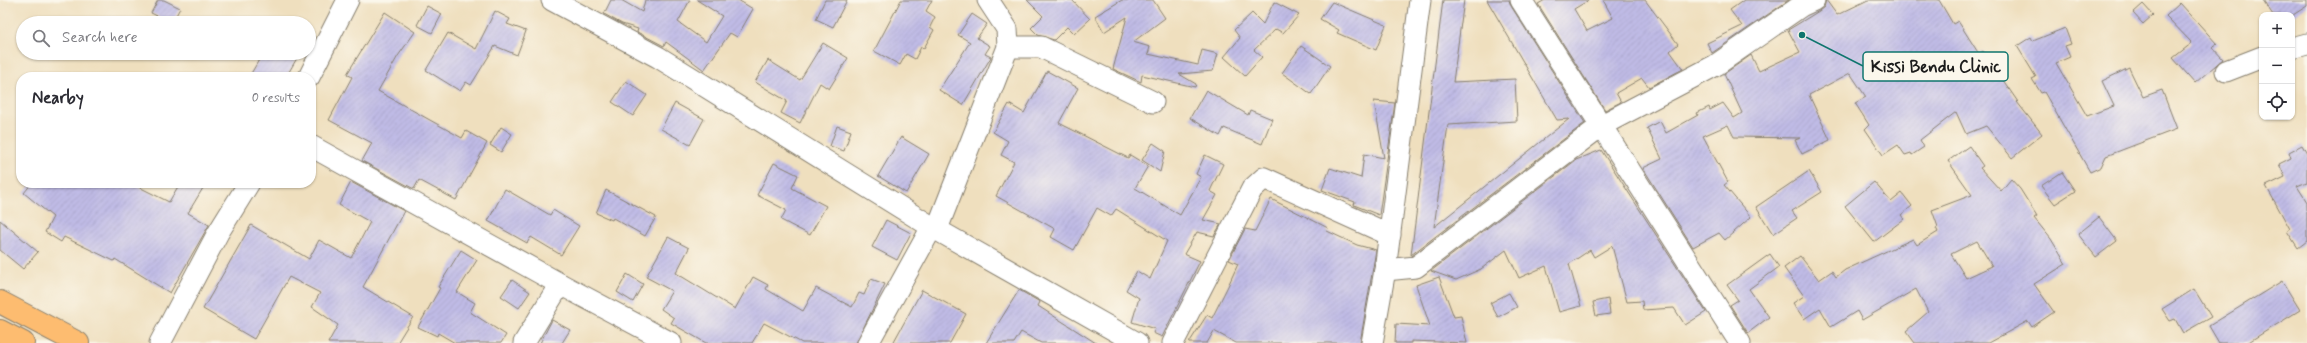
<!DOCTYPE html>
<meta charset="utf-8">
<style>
:root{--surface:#fff;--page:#f2f2f3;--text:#2b2b33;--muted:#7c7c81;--line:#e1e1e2}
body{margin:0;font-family:Mynerve,sans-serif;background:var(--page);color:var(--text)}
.controls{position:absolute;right:12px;top:12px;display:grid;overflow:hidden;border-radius:8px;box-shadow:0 1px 3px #0004}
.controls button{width:36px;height:36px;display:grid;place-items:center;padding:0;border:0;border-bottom:1px solid var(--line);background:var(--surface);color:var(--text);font:20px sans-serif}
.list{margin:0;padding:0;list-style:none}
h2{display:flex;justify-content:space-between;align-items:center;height:52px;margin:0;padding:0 16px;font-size:17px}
h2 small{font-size:13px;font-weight:400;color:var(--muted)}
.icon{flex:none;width:22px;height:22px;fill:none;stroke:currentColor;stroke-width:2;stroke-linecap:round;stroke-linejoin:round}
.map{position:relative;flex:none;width:2307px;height:343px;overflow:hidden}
.search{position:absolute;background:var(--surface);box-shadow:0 1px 3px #0004;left:16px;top:16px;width:300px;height:44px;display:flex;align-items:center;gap:10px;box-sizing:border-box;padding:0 14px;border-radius:22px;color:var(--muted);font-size:15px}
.panel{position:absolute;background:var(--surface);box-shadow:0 1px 3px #0004;left:16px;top:72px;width:300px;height:116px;border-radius:16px}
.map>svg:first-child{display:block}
</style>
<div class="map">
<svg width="2307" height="343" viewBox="0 0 2307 343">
<defs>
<pattern id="building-hatch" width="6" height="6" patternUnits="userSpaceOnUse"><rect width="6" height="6" fill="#c0bbe6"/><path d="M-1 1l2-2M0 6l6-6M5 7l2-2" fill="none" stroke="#a4a0c5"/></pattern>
</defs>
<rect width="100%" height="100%" fill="#fbf7ec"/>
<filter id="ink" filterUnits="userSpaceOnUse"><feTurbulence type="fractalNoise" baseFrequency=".025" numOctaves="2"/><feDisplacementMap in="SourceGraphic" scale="8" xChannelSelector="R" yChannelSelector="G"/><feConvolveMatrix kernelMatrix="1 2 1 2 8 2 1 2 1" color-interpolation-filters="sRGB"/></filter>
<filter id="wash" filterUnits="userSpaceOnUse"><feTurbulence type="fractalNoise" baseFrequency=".012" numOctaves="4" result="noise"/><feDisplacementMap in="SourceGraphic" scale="16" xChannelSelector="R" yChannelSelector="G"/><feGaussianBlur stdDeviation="0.9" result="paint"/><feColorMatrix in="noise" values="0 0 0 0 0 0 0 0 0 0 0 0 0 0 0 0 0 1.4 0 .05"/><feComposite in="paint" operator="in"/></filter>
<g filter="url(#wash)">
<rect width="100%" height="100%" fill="#efdfbe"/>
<g id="blocks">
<g fill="url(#building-hatch)" fill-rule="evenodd">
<polygon points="158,0 164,0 180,8 172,23 151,13"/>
<polygon points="611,0 621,0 642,12 645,0 690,0 678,22 706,42 722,16 697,0 738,0 753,9 737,37 730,33 704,70 666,42 664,46 637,32 638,29 622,24 604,14"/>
<polygon points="825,0 847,0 833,27 816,19"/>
<polygon points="901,0 932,0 926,11 935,17 930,27 934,30 924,48 921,47 915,59 906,54 900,65 874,51"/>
<polygon points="1027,0 1072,0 1090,19 1074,34 1067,27 1054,40 1038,35 1031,28 1043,16"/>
<polygon points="1122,0 1153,0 1165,18 1133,42 1150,47 1148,54 1198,65 1202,50 1218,54 1213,71 1179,74 1196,84 1195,87 1142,75 1141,82 1113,69 1127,17 1104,32 1095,16"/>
<polygon points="1443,0 1464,0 1453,82 1515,79 1517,121 1448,125 1434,227 1569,119 1557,120 1487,0 1509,0 1511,6 1585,123 1411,255"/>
<polygon points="1545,0 1589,0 1574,9 1587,31 1613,18 1603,0 1645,0 1678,44 1670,51 1683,69 1649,87 1642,78 1616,93 1621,102 1605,110 1538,4"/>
<polygon points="1744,0 1789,0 1712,53 1707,43 1742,26 1730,10"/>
<polygon points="1826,0 1837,15 1868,0 1939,0 1953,24 1958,21 1979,54 1983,51 2018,102 2017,102 2042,134 2012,158 1986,126 1966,134 1956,112 1920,140 1924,147 1912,155 1911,153 1905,155 1898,145 1883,155 1865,129 1869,125 1855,103 1866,97 1850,73 1809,95 1830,140 1802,154 1795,140 1801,138 1734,137 1728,125 1703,136 1728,182 1724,185 1751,217 1725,240 1719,233 1693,247 1643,168 1662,159 1647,128 1660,121 1666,133 1698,115 1697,113 1709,107 1710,110 1723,103 1734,118 1742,113 1724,74 1751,55 1759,71 1800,52 1788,30 1819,11 1824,7"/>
<polygon points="2263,0 2307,0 2307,6 2293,15 2273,15"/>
<polygon points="1274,2 1299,15 1283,33 1276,29 1254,50 1262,57 1245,76 1224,57 1240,38 1234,30 1252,13 1263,24"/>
<polygon points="1332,2 1386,25 1376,50 1337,33 1339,30 1320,19"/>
<polygon points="2180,3 2217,44 2212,47 2223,59 2195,83 2173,58 2192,43 2166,16"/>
<polygon points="2143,4 2153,15 2143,24 2133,13"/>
<polygon points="427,6 442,14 432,33 417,25"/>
<polygon points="495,11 510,19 507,24 526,31 517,55 495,46 471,85 466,82 460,91 426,70 448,33 476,49"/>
<polygon points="385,12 415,32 398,56 378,91 462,138 466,131 487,143 456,200 419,180 414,189 362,161 372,143 329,120 352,77 347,74"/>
<polygon points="972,14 987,24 977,38 990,46 985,54 991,57 963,105 939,90 970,42 958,35"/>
<polygon points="2065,28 2071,44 2065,46 2070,57 2056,63 2087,116 2114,106 2102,81 2129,68 2143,97 2162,90 2177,129 2106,156 2101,167 2090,172 2044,92 2041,93 2032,79 2036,77 2017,46 2031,37 2033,41"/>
<polygon points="823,43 848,58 829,89 820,83 800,123 781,113 787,101 755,82 768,60 800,80"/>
<polygon points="1301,46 1330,66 1311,94 1282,73"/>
<polygon points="263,53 300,53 286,77 249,77"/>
<polygon points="1047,71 1078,88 1059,123 1128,158 1130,155 1148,166 1135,188 1180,215 1201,177 1196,174 1205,155 1223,164 1210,191 1217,195 1203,220 1221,224 1214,236 1197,232 1184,254 1200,261 1162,337 1153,333 1155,329 1132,322 1139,298 1126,290 1137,271 1150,279 1167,241 1116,209 1111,216 1097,208 1074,250 1051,237 1055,229 996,196 1014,162 1001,155 1008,141 993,132 1009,104 1024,113"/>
<polygon points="626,81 647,95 633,116 612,102"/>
<polygon points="1206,90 1248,115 1250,110 1272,119 1262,144 1224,128 1220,136 1190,118"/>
<polygon points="1374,101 1395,103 1379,215 1354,205 1355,202 1322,190 1330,168 1361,178 1364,154 1384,158"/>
<polygon points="675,103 704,119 690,145 661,129"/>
<polygon points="837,126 851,131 844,151 830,146"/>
<polygon points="501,127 512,134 501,152 490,145"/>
<polygon points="901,137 929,154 906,193 878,176"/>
<polygon points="1153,143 1165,151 1160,172 1142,160"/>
<polygon points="2302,145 2307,154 2307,182 2297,186 2307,202 2307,241 2298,248 2287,231 2290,229 2266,186 2285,177 2279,164 2291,158 2289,152"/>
<path d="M1969,146l14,20 -3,2 21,23 10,-12 9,10 17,27 -3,2 17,21 15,25 -32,20 20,28 -22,15 -4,-6 -40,22h-73l-9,-12 22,-19 -12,-23 -54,31 -5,-9 -26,16 -11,-19 -16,11 -11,-16 11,-7 -20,-28 16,-12 19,24 13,-9 4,6 9,-7 68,-31 4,6 21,-13 -2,-4 2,-1 -6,-17 40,-15 -24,-34zM1977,241l15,25 -26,12 -15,-24z"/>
<polygon points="1601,150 1706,312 1685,325 1674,308 1643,310 1642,301 1627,302 1612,246 1594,257 1590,250 1569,264 1581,306 1559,312 1546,266 1519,278 1506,250 1481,269 1456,280 1431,271 1576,160"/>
<polygon points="774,163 798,175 792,188 826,206 810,235 781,220 786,210 757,195"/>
<polygon points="1809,171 1822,192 1792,211 1797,218 1773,234 1756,207"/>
<polygon points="2062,172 2075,191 2055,204 2041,186"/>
<polygon points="351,182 404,211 363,287 413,317 397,343 328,343 338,325 312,307 320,293 289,277 254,339 203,309 251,225 309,259 319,240 351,258 370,222 339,205"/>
<polygon points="1874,182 1891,202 1902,193 1912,206 1901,215 1904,219 1874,242 1845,206"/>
<polygon points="32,183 131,183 169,202 180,183 206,183 188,213 209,225 170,293 115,259 114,261 64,237 61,242 45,232 53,217 24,193"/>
<polygon points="505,189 550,215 553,210 579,226 561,255 531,237 527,243 488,221"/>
<polygon points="606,190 656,217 645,236 613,218 612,220 596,213"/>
<polygon points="1271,199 1328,228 1327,231 1357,245 1376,250 1360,343 1236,343 1214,331 1207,343 1189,343 1207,315 1212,318 1228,286 1238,264 1229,260 1245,229 1255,231"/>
<polygon points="2099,217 2117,241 2096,257 2078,234"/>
<polygon points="0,220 38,252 23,269 0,250"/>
<polygon points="886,220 911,233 897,260 872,247"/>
<polygon points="668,237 689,248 676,273 735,309 753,277 768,285 766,289 803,311 816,288 852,307 859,293 864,295 871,279 885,284 856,343 802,343 764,323 752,343 706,343 671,323 674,318 661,309 672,291 646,277"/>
<polygon points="461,250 477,260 457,292 475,303 470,312 506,335 501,343 455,343 438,333 437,336 418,327 440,288 438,287"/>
<polygon points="1770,254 1779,267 1749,289 1769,317 1748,333 1730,305 1738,300 1727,285"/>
<polygon points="627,274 643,284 633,302 617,292"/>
<polygon points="1439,277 1454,317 1461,316 1467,343 1411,341 1411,343 1395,343 1396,324 1430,326 1416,285"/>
<polygon points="512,280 530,292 519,308 501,296"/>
<polygon points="2282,281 2300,310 2247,343 2219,343 2209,326"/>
<polygon points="2194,289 2211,317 2183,333 2175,319 2170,321 2162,309"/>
<polygon points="922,290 966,314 950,343 893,343"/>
<polygon points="1019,290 1040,302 1038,306 1096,343 1041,343 1021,332 1014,343 986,343"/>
<polygon points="1509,293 1517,307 1498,317 1490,303"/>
<polygon points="1608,299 1610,314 1596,316 1593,302"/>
<polygon points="552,320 570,330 562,343 540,343"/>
</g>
</g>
</g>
<g filter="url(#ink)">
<use href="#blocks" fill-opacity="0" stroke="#867e6d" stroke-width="1"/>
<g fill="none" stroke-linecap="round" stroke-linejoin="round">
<defs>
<g id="minor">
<polyline points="552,0 658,57 932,227 1137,343"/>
<polyline points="1521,0 1740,343"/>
<polyline points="1008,47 1041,47 1153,102"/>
<polyline points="2292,48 2307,44"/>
<polyline points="2226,71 2262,57"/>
<polyline points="309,77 348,0"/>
<polyline points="311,146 560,284 671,343"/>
<polyline points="937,229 1008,47 1007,29 988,0"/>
<polyline points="1385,270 1416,267 1602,125 1716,65 1801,6 1814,0"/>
<polyline points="160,343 218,233 249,183"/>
<polyline points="524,343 560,284"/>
<polyline points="868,343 932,227"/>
<polyline points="1173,343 1252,189 1264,178 1390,235"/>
<polyline points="1372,343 1385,270 1420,0"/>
</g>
<g id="highway">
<polyline points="0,302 78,343"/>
<polyline points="0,331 23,343"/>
</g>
</defs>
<use href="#minor" stroke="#867e6d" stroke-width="23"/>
<use href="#highway" stroke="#867e6d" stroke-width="24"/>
<use href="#minor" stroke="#fff" stroke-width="21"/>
<use href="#highway" stroke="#fdbc6f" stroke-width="22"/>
</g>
</g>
<path fill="none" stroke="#0f766e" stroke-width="1.5" d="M1802 35L1863 66"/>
<circle fill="#0f766e" stroke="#fbf7ec" stroke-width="1.5" cx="1802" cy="35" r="4"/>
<rect fill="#fbf7ec" stroke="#0f766e" stroke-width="1.5" x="1863" y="52" width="145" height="29" rx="4"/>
<g font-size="17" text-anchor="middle" font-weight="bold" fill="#1c1c1c">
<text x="1936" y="72">Kissi Bendu Clinic</text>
</g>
</svg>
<div class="controls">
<button>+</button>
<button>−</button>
<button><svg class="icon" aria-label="locate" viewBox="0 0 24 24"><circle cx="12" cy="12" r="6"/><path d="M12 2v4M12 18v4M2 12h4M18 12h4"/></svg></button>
</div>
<div class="search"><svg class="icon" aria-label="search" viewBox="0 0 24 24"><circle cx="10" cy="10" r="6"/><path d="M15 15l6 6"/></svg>Search here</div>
<section class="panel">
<h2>Nearby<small>0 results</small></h2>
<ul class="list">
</ul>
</section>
</div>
